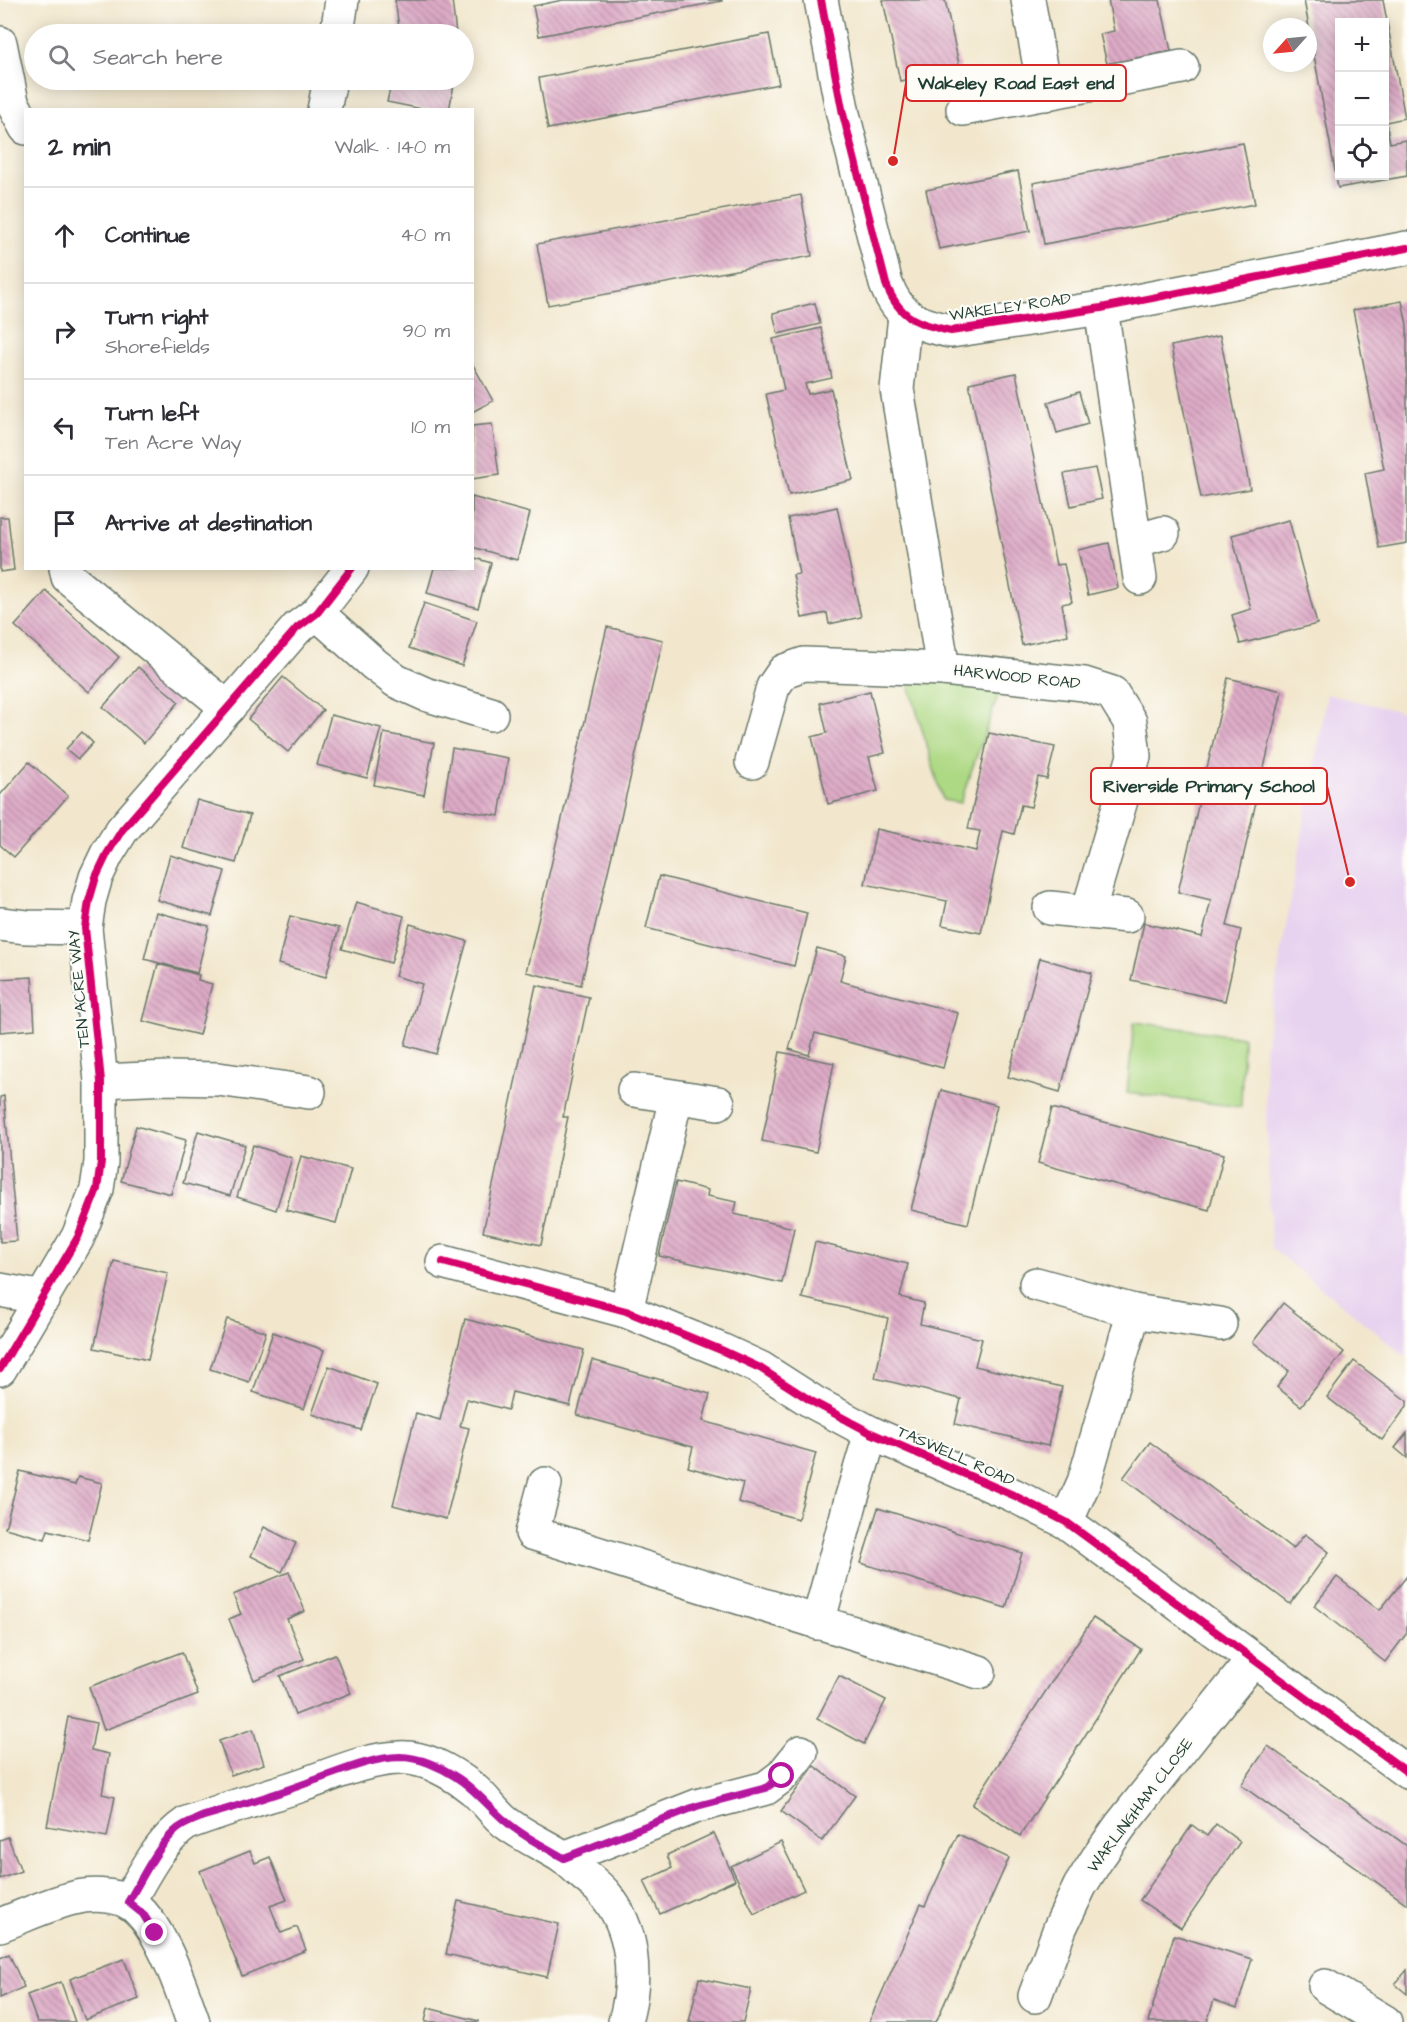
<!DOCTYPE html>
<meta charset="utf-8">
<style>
:root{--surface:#fff;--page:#f7f7f7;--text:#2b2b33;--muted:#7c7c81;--line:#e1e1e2}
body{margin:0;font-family:"Architects Daughter",sans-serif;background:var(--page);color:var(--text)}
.controls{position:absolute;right:18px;top:18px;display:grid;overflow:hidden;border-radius:0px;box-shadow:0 3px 15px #0003}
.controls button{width:54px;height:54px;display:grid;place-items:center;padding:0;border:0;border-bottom:2px solid var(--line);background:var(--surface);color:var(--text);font:30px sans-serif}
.compass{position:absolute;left:1263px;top:18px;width:54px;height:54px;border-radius:50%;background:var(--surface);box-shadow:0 3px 15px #0003;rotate:243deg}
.stop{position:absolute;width:18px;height:18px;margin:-14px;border:4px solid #b5179e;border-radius:50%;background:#fff}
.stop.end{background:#b5179e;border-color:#fff;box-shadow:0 2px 6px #0008}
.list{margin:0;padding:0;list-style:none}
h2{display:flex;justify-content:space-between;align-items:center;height:78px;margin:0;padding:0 24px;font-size:26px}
h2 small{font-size:20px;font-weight:400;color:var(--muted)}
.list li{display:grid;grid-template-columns:39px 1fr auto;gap:18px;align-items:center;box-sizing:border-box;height:96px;padding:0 24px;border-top:2px solid var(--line)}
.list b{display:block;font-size:22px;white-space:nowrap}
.list p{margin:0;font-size:20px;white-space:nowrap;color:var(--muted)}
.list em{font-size:20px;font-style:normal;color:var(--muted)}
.icon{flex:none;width:33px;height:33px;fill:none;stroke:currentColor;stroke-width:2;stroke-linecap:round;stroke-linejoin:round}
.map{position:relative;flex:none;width:1407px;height:2022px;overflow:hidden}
.search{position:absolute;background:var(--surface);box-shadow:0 3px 15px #0003;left:24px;top:24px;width:450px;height:66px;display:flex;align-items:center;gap:15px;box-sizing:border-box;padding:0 21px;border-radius:33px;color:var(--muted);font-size:22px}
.panel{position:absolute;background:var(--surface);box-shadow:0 3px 15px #0003;left:24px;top:108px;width:450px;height:462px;border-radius:0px}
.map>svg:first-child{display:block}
</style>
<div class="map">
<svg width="1407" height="2022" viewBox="0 0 1407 2022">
<defs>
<pattern id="building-back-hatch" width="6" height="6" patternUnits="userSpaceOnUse" patternTransform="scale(1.5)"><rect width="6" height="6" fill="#deabc7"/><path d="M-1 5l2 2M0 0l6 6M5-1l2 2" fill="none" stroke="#b38ca2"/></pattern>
</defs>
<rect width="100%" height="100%" fill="#fdfcf7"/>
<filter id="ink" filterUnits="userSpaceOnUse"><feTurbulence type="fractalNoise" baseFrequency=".0167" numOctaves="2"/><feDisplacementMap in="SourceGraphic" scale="12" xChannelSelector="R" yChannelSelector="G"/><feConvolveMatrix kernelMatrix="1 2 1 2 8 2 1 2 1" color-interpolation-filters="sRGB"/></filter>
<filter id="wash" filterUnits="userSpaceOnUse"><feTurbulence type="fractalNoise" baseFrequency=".008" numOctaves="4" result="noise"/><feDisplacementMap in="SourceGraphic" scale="24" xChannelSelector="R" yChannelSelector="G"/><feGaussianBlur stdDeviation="1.35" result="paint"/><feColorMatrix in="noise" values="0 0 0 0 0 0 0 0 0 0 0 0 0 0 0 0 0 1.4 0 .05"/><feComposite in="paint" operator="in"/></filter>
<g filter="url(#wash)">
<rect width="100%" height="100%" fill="#f2e7cd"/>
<polygon fill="#e7d2ef" points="1327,694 1407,713 1407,1357 1271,1248 1264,1051"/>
<g fill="#aed984" stroke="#668b5c" stroke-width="1.5">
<polygon points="904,668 1005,676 960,803 943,800"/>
<polygon points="1134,1022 1243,1037 1241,1107 1127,1093"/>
</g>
<g id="blocks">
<g fill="url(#building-back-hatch)" fill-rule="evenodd">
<polygon points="395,0 452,0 456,34 400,34"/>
<polygon points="563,0 722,0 722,1 539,36 533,6"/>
<polygon points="883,0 945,0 960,69 900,81"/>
<polygon points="1108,0 1160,0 1171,51 1107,64 1100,34 1114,31"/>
<path d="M1304,0h79l22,118 -19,4 4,21 16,-3 1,36 -69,12zM1340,22h44v154h-44z"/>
<polygon points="769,34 779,84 548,129 539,78"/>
<polygon points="392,80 455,80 449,110 427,110 387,102"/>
<polygon points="1243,143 1255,204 1044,244 1033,183"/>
<polygon points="1018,171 1030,231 939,249 926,190"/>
<polygon points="801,195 812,256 548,305 537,244"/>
<polygon points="1402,301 1407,325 1407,543 1379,548 1365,473 1384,469 1353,310"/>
<polygon points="815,303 820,324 778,334 773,313"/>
<polygon points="821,328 832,378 805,384 808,394 831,389 853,480 789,495 766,394 784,390 773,339"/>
<polygon points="1220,336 1250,489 1201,498 1171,346"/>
<polygon points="472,363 493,401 472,412"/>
<polygon points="1016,373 1056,565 1064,564 1072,602 1062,604 1068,635 1022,645 969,383"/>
<polygon points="1079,392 1088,424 1057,433 1048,402"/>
<polygon points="492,424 499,475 472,479 472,426"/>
<polygon points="1095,468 1102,499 1071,506 1064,474"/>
<polygon points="472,497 530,513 517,560 472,547"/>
<polygon points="837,507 861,617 829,624 827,613 802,618 793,575 799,574 788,518"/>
<polygon points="0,517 8,517 14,570 0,572"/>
<polygon points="1289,520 1317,624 1240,644 1232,615 1251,609 1232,535"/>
<polygon points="1109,543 1118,588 1088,595 1078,550"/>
<polygon points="472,557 491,563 478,608 427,593 434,568 472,568"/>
<polygon points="46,591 119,657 89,692 15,626"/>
<polygon points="424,603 477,621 462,666 409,648"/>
<polygon points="607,627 663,640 581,985 526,972"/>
<polygon points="138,667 179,702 144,743 103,707"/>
<polygon points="283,677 323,710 288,752 248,719"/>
<polygon points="1228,678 1282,691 1227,926 1241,930 1225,1001 1131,980 1144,923 1202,937 1211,900 1178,892"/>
<polygon points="870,691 885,753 869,757 878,791 828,804 812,737 827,733 820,703"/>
<polygon points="331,715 381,728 367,778 317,765"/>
<polygon points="82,732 93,743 78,759 66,749"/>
<polygon points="384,733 434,743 424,795 374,785"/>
<polygon points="989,733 1055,747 1047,779 1038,777 1031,807 1021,805 1014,834 1003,831 981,933 942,925 947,901 865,884 876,829 976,851 980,831 968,829"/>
<polygon points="452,748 508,758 499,816 443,807"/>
<polygon points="29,762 68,796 14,857 0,845 0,795"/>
<polygon points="197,800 250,815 236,863 183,848"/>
<polygon points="170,855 225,871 212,916 157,900"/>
<polygon points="659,876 807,913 794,966 646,928"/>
<polygon points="356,902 404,916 391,963 342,949"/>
<polygon points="156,912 209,926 197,973 144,959"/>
<polygon points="290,916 339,928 326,977 278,964"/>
<polygon points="410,924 467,941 436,1054 405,1045 422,984 395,976"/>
<polygon points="817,948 846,956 840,981 958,1013 943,1068 815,1033 809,1055 789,1049"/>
<polygon points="1040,958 1092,973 1060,1092 1008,1077"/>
<polygon points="158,964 199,975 198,980 212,984 199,1035 143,1021"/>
<polygon points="32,977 35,1029 0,1032 0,979"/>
<polygon points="536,985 589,997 563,1117 568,1117 541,1245 483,1232"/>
<polygon points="780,1052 834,1063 816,1152 762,1141"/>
<polygon points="941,1090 997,1105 968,1224 911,1210"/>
<polygon points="4,1096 17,1241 0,1242 0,1097"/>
<polygon points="1052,1108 1224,1154 1209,1210 1038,1163"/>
<polygon points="136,1126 186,1140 171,1194 121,1181"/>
<polygon points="198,1131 245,1145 230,1196 183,1183"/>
<polygon points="253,1145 292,1158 276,1210 237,1197"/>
<polygon points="301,1156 351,1169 336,1223 286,1210"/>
<polygon points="676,1182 708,1190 707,1196 737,1202 734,1214 794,1228 782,1283 659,1256"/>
<polygon points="815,1242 908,1264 900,1297 924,1303 920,1324 982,1339 975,1366 1062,1387 1048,1446 955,1424 961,1399 875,1378 888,1318 802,1298"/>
<polygon points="114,1261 168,1273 148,1360 94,1348"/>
<polygon points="1283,1303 1344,1352 1301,1406 1277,1387 1289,1371 1253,1342"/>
<polygon points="227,1319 266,1332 249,1382 210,1369"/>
<polygon points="465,1319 584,1350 570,1406 512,1392 508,1410 467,1399 460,1426 469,1428 446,1519 393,1505 416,1413 440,1420"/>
<polygon points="273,1332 324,1350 304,1409 253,1392"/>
<polygon points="592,1360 710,1394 703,1421 816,1453 798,1519 738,1502 743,1483 688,1467 693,1447 577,1415"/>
<polygon points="1354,1361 1407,1401 1407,1406 1382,1440 1327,1397"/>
<polygon points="329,1366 377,1384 361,1430 312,1414"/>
<polygon points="1407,1433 1407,1458 1395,1448"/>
<polygon points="1150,1442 1293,1549 1305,1534 1329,1552 1290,1604 1123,1478"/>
<polygon points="20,1471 75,1485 78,1477 102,1483 88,1540 48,1530 45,1539 5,1528"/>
<polygon points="878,1508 1022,1553 1006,1608 861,1563"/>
<polygon points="264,1527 296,1543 282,1572 251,1556"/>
<polygon points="289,1572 305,1611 287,1619 304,1659 254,1680 229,1619 241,1614 233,1595"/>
<polygon points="1407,1576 1407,1633 1385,1662 1314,1606 1337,1577 1380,1610"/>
<polygon points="1093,1618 1141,1649 1020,1836 972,1805"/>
<polygon points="182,1652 198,1695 104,1730 89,1687"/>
<polygon points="335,1654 351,1693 295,1715 280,1676"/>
<polygon points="839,1676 886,1700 864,1744 817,1719"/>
<polygon points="68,1717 96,1723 91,1750 109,1754 102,1794 115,1797 107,1837 47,1826"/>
<polygon points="253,1729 264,1764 231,1775 219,1741"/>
<polygon points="1268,1746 1407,1846 1407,1904 1241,1785"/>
<polygon points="814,1766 855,1796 822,1841 781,1811"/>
<polygon points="1216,1824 1240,1842 1181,1928 1140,1900 1192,1825 1207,1836"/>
<polygon points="714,1833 735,1880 660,1914 644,1881 672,1868 667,1855"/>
<polygon points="958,1834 1009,1858 936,2022 869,2022 921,1904 925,1906"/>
<polygon points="8,1837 21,1871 0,1879 0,1840"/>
<polygon points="781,1842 804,1890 754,1914 731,1866"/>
<polygon points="250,1851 255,1863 270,1857 287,1900 270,1906 281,1933 297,1927 306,1950 242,1976 200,1871"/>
<polygon points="458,1901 559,1924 547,1977 446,1954"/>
<polygon points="1174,1935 1252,1959 1237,2008 1214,2000 1207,2022 1148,2022"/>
<polygon points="9,1954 24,1987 0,1998 0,1958"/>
<polygon points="124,1959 139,1999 85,2020 70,1979"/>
<polygon points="1407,1970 1407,1994 1395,1984"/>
<polygon points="699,1978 751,1989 743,2022 689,2022"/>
<polygon points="61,1982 75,2022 37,2022 27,1995"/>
<polygon points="428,2008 479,2021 479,2022 425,2022"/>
</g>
</g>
</g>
<g filter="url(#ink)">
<use href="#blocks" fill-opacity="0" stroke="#69786a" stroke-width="1.5"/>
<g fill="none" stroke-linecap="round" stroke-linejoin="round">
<defs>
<g id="minor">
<path d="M821,0l22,114 43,170c13,34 31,40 65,47l150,-23 306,-60"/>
<polyline points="1028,0 1045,94"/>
<polyline points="337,34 342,0"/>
<polyline points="0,43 12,102 26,128"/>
<polyline points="963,109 1182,67"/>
<polyline points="324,110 330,80"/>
<polyline points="1101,308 1140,578"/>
<polyline points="905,316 897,389 943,669"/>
<polyline points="1135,541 1163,533"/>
<polyline points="66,568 68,577 228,708"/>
<polyline points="317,613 374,664 396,681 425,694 491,714"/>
<polyline points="752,762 773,687 784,671 804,664 943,669 1084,684 1112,693 1130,722 1134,756 1088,912"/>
<polyline points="1050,908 1127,916"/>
<polyline points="0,924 27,927 85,928"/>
<polyline points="101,1081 169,1078 218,1079 309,1092"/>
<polyline points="634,1090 718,1103"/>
<polyline points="443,1262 626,1311 721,1350 760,1368 813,1402 871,1433 1013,1495 1066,1522 1407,1772"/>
<polyline points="1036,1284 1134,1311 1220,1324"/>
<polyline points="0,1290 43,1298"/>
<polyline points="626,1311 676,1097"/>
<polyline points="0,1369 78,1237 97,1189 101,1162 101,1081 85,928 89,901 96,877 107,854 122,830 297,628 317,613 352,568"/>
<polyline points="545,1484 532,1533 979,1672"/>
<polyline points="1066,1522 1084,1482 1134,1311"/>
<polyline points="818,1623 851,1500 871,1433"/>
<polyline points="564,1858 697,1806 766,1788 782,1776 801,1752"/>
<path d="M128,1902c17,-29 31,-60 59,-79 37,-14 75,-25 112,-37 33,-11 66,-27 100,-28 26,-2 55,16 74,31 12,10 20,23 32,33 18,14 39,23 58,35 8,5 14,12 21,18 7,6 14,11 20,18 31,36 33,86 21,129"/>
<path d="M0,1925c24,-9 48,-21 74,-27 15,-4 40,-4 54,4 31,17 54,88 65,120"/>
<polyline points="1325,1986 1385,2022"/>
<polyline points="1035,1996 1060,1928 1080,1886 1097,1859 1121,1825 1253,1660"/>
</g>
</defs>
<use href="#minor" stroke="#69786a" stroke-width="36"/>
<use href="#minor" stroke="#fff" stroke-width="33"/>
<defs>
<g id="cycleway">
<path d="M821,0l22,114 43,170c13,34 31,40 65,47l150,-23 306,-60"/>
<polyline points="443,1262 626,1311 721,1350 760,1368 813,1402 871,1433 1013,1495 1066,1522 1407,1772"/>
<polyline points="0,1369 78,1237 97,1189 101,1162 101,1081 85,928 89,901 96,877 107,854 122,830 297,628 317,613 352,568"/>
</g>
</defs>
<use href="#cycleway" stroke="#fdfcf7" stroke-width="11"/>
<use href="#cycleway" stroke="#d6006c" stroke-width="8"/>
</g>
</g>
<g fill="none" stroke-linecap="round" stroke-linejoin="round" filter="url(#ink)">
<path stroke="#b5179e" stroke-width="8" d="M155,1933l-12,-19 -15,-12c14,-23 27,-52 47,-71 8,-8 19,-11 29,-15 34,-10 67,-20 100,-32 31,-10 63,-26 96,-27 19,0 41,10 56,20 18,11 31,28 47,42 18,16 40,27 61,39l133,-52 69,-18 16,-12"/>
</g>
<g text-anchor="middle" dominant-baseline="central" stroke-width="4.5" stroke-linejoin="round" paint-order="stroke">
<g font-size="16" fill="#1f3d34" stroke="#fdfcf7">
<text transform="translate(1010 307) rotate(-8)">WAKELEY ROAD</text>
<text transform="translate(1017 677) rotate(6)">HARWOOD ROAD</text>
<text transform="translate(79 989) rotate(-95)">TEN ACRE WAY</text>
<text transform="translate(956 1456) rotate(24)">TASWELL ROAD</text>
<text transform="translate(1140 1805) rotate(-53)">WARLINGHAM CLOSE</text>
</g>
</g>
<path fill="none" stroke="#d62828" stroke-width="2" d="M893 161L906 83M1350 882L1327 786"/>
<g fill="#d62828" stroke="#fdfcf7" stroke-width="2">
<circle cx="893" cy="161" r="6"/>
<circle cx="1350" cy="882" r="6"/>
</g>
<g fill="#fdfcf7" stroke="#d62828" stroke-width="2">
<rect x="906" y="65" width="220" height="36" rx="6"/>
<rect x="1091" y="768" width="236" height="36" rx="6"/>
</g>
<g font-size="18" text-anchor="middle" font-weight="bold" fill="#1f3d34">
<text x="1016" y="89">Wakeley Road East end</text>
<text x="1209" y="792">Riverside Primary School</text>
</g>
</svg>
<div class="controls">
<button>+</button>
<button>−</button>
<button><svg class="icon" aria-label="locate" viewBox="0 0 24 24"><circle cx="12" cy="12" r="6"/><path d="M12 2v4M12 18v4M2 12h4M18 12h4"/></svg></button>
</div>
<svg class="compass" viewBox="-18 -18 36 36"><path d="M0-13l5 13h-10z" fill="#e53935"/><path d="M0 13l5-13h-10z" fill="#7c7c81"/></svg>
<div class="stop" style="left:782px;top:1776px"></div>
<div class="stop end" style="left:155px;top:1933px"></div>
<div class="search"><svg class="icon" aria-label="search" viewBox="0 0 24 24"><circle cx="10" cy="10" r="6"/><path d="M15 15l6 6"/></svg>Search here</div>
<section class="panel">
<h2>2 min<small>Walk · 140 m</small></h2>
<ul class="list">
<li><svg class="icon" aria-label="ahead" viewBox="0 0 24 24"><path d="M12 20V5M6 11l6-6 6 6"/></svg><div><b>Continue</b></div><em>40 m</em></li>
<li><svg class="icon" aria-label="right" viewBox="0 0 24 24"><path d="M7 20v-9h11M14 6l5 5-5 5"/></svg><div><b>Turn right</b><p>Shorefields</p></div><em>90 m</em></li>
<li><svg class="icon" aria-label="left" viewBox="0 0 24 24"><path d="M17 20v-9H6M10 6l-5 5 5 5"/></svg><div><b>Turn left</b><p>Ten Acre Way</p></div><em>10 m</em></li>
<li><svg class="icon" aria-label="arrive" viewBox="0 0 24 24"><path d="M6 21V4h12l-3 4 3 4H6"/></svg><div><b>Arrive at destination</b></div></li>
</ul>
</section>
</div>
